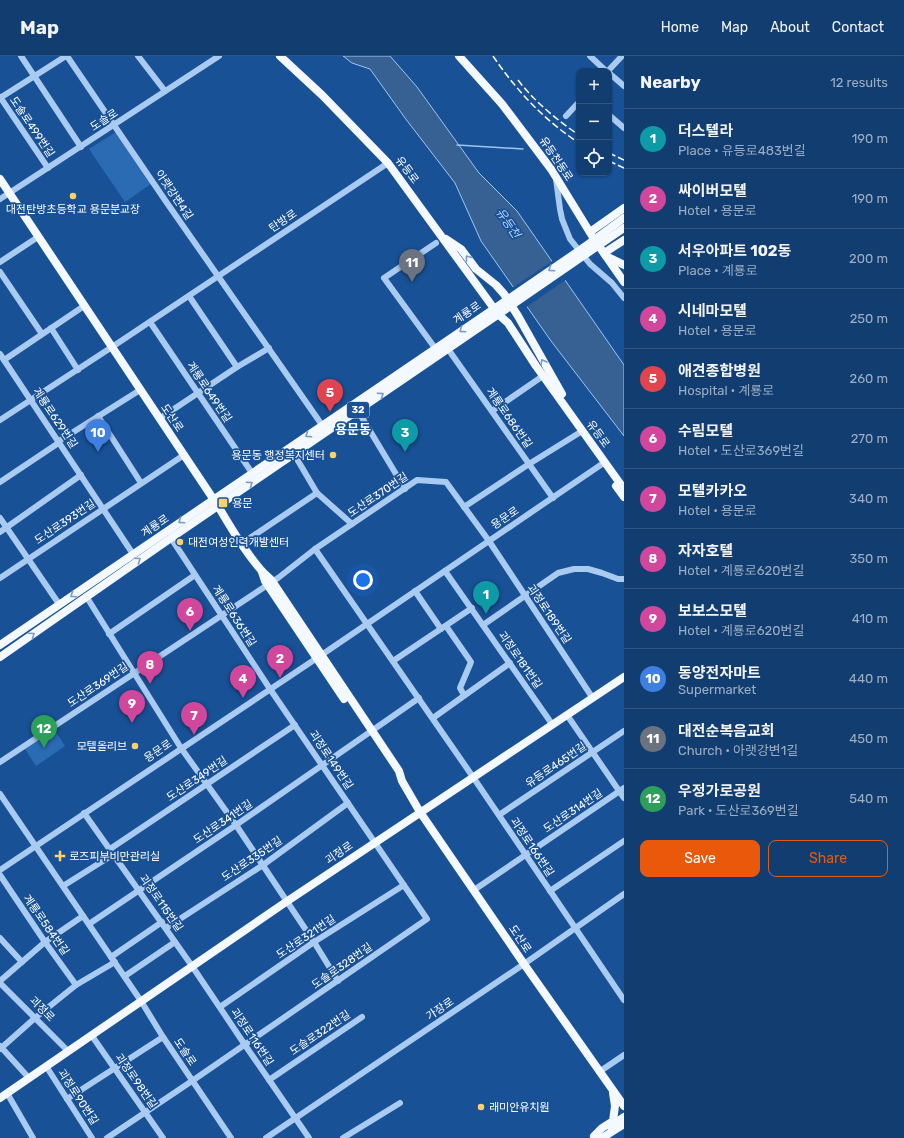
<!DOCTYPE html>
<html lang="en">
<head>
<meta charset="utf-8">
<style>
	body { margin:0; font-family:Rubik,"Noto Sans KR",sans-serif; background:#1b4475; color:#f1f3f6 }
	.controls { position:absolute; right:12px; top:12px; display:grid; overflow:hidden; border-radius:8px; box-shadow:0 1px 3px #0004 }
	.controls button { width:36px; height:36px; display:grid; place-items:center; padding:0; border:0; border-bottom:1px solid #315683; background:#123d70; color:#f1f3f6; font:20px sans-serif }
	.you { position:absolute; left:363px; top:524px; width:14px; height:14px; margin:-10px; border:3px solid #fff; border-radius:50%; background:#1a73e8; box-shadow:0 0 0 6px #1a73e833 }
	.badge { display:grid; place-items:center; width:26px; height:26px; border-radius:50%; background:#ea580c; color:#fff; font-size:13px; font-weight:700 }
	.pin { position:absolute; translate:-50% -33px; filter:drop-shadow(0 1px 2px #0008) }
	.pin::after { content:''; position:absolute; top:21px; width:14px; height:12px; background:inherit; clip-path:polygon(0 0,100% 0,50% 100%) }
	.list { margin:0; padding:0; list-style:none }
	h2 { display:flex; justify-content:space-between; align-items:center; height:52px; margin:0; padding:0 16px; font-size:17px }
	h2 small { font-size:13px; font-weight:400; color:#9caec3 }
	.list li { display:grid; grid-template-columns:26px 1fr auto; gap:12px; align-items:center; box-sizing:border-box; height:60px; padding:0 16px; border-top:1px solid #315683 }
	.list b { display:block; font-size:15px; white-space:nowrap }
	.list p { margin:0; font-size:13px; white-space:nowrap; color:#9caec3 }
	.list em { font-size:13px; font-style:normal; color:#9caec3 }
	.actions { display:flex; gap:8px; padding:12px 16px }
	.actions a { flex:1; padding:9px 0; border:1px solid #ea580c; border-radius:8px; text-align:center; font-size:14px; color:#ea580c }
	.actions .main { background:#ea580c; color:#fff }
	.icon { flex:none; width:22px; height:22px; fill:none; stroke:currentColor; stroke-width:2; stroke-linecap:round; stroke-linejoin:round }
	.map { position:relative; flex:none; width:624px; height:1082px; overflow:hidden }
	header { display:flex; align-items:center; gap:24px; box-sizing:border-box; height:56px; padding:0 20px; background:#123d70; border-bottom:1px solid #315683 }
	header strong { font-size:19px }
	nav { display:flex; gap:22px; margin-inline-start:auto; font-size:14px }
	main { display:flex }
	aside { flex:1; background:#123d70 }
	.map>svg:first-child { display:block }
</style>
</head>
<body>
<header>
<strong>Map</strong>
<nav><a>Home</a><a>Map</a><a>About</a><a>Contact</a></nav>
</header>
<main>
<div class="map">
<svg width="624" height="1082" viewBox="0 0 624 1082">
	<rect width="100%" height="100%" fill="#185196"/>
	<!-- green -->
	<g fill="#2b6bb4">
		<path d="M116 76 151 128 125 146 89 93Z"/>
		<path d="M54 673 65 690 36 710 25 693 27 688Z"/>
	</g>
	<!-- water -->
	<path fill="#376193" stroke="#9cc6f3" d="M343 0H390L417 31 479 117 517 155 624 309V380L551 285 481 185 455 127 405 62 370 13 352 7Z"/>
	<!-- pier -->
	<path fill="#185196" d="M554 204 567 223 525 252 512 232Z"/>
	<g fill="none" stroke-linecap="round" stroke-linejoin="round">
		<!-- stream -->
		<path stroke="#9cc6f3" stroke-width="1.5" d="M457 89 523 93"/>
		<!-- minor -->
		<g stroke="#aacbf1" stroke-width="6">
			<path d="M21 0 81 91"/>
			<path d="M67 0 167 147 322 369"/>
			<path d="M138 0 165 35"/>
			<path d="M590 0 606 15"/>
			<path d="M608 15 622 0"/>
			<path d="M609 17 624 30"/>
			<path d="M0 41 48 112"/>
			<path d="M0 42 66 0"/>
			<path d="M609 59 624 72"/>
			<path d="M566 60 579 46"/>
			<path d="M556 123 560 153 562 163 570 183 590 208 612 227 624 242"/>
			<path d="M0 143 219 0"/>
			<path d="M0 206 38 181"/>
			<path d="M0 216 42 278"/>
			<path d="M189 240 237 311"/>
			<path d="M150 266 252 417"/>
			<path d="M51 272 78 314"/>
			<path d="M435 292 384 222 436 187"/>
			<path d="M448 293 553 442"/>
			<path d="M0 298 133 498"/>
			<path d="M4 304 84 250"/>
			<path d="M358 355 405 433"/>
			<path d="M492 355 540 322"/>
			<path d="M98 360 141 427"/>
			<path d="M159 363 237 311 269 292"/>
			<path d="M0 364 112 291 388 107"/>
			<path d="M294 398 317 437 352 468"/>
			<path d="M0 426 57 388 59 385 140 334"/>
			<path d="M464 451 529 408 579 377"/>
			<path d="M0 462 59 548"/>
			<path d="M0 476 81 419"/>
			<path d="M241 488 317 437"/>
			<path d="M315 493 473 721 624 944"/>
			<path d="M445 515 552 668"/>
			<path d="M0 522 184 399"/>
			<path d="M415 535 441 573"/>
			<path d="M86 540 181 692 236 769 314 886 338 925"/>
			<path d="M483 569 558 517 574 513H588L602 517 618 523H624"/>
			<path d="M446 570 471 606 460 632 464 639"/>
			<path d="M109 578 195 519"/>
			<path d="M393 605 472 552"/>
			<path d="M567 659 624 742"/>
			<path d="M433 662 510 607"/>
			<path d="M0 706 278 522 315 493 417 424 446 426 489 485 592 641"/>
			<path d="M0 738 141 945 163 981 231 1082"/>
			<path d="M84 757 192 910 245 989 309 1082"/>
			<path d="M499 759 624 675"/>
			<path d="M110 793 295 669"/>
			<path d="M0 814 317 602 605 406"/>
			<path d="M0 819 45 886 76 929"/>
			<path d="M63 830 114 798"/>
			<path d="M474 834 624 732"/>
			<path d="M550 835 624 785"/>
			<path d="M89 868 236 769 419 642"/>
			<path d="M166 872 263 809 348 747"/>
			<path d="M0 882 22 906"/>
			<path d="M111 901 162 866"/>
			<path d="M125 920 175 886"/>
			<path d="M0 925 45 886 83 860"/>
			<path d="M0 927 68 995"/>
			<path d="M220 951 314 886 404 829"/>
			<path d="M92 980 163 1082"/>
			<path d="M0 990 29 1022"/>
			<path d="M0 993 35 962 76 929 115 906"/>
			<path d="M46 1010 92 1082"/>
			<path d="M599 1016 624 999"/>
			<path d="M269 1024 362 961"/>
			<path d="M7 1037 33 1082"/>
			<path d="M67 1043 163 981"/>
			<path d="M107 1082 192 1025 427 863 270 633 171 482"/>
			<path d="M266 1082 524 908 624 838"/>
			<path d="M343 1082 400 1047"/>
		</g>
		<!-- major -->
		<g stroke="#f4f8ff" stroke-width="8">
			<path d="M280 0 322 39 388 107 498 258 508 267 536 310 624 433"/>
			<path d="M459 0 502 48 551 113 594 183 624 226"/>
			<path d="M0 123 218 450C231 472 244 494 261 514 264 518 269 521 272 525L399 715 402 725 420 756 524 908 624 1050"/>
			<path d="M590 176 624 152"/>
			<path d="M446 183 461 193 476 213 496 229 504 238 518 260 562 338"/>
			<path d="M583 192 624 162"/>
			<path d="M604 197 624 184"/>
			<path d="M586 198 624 172"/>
			<path d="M606 200 624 209"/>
			<path d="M616 430 624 441"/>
			<path d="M262 516 265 525 344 643"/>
			<path d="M0 589 504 246"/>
			<path d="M0 601 171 482 509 251"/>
			<path d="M0 1042 286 846 624 621"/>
			<path d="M610 1070 624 1061"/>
			<path d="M594 1080 602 1072 613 1065 615 1050 613 1037"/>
			<path d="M602 1082 624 1068"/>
		</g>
		<!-- rail -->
		<g stroke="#fff" stroke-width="1.5" stroke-dasharray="7 3" stroke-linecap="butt">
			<path d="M493 0C516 34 544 64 579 87"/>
			<path d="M518 24C533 44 558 65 579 79"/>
			<path d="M609 97 624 104"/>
			<path d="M609 105 624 112"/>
		</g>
		<!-- major-bridge -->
		<g stroke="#f4f8ff" stroke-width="8">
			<path d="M504 246 583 192"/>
			<path d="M509 251 586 198"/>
		</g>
	</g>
	<!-- one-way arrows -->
	<defs><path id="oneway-chevron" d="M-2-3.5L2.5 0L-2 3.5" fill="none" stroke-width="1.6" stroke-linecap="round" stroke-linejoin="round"/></defs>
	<g stroke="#7b9cc5">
		<use href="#oneway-chevron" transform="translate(468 202) rotate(-127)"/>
		<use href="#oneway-chevron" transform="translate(551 213) rotate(146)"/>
		<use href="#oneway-chevron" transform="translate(462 274) rotate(146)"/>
		<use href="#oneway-chevron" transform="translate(543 306) rotate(-120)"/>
		<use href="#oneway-chevron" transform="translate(381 339) rotate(-34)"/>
		<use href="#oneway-chevron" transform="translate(308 379) rotate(146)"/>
		<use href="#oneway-chevron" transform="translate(250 428) rotate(-34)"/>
		<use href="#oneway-chevron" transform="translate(181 465) rotate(146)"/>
		<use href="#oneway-chevron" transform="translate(138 504) rotate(-35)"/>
		<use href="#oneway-chevron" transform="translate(73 539) rotate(146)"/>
		<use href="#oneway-chevron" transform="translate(32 579) rotate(-35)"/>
	</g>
	<!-- markers -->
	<g fill="#ffd16a" stroke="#185196" stroke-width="1.5">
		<circle cx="73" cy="140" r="4"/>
		<circle cx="333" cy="399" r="4"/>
		<rect x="218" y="442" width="10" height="10" rx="2"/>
		<circle cx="180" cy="486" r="4"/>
		<circle cx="135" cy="690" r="4"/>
		<path d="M58 794h4v4h4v4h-4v4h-4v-4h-4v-4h4z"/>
		<circle cx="481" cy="1051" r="4"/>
	</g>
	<g text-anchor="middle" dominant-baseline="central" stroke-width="3.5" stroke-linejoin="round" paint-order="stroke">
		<!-- shield labels -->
		<rect fill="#185196" stroke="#bacbe0" stroke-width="1" x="347" y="346" width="22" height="16" rx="3"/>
		<g font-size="10" font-weight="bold" fill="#fff">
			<text x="358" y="354">32</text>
		</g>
		<!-- street labels -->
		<g font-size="11" fill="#fff" stroke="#185196">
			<text transform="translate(104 64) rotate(-33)">도솔로</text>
			<text transform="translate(32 71) rotate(56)">도솔로499번길</text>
			<text transform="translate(556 103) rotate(56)">유등천동로</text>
			<text transform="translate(407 114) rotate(53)">유등로</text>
			<text transform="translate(174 139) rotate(56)">아랫강변4길</text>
			<text transform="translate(283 165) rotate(-34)">탄방로</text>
			<text transform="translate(467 257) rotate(-34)">계룡로</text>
			<text transform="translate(209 336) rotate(56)">계룡로649번길</text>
			<text transform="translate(55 362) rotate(56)">계룡로629번길</text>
			<text transform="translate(172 362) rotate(56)">도산로</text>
			<text transform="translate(509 362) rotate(55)">계룡로686번길</text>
			<text transform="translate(598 378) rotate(54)">유등로</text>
			<text transform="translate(378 439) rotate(-34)">도산로370번길</text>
			<text transform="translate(505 462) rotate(-34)">용문로</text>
			<text transform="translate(65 466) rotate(-34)">도산로393번길</text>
			<text transform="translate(155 470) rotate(-34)">계룡로</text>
			<text transform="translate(549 558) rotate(56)">괴정로189번길</text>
			<text transform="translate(234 560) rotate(57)">계룡로636번길</text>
			<text transform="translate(520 604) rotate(55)">괴정로181번길</text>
			<text transform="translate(98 629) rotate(-34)">도산로369번길</text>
			<text transform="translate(158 695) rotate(-34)">용문로</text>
			<text transform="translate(331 704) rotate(56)">괴정로149번길</text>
			<text transform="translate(556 709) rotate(-34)">유등로465번길</text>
			<text transform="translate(197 723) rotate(-34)">도산로349번길</text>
			<text transform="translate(573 755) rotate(-34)">도산로314번길</text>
			<text transform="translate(223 766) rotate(-34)">도산로341번길</text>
			<text transform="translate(532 791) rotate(56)">괴정로166번길</text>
			<text transform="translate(339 797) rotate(-34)">괴정로</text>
			<text transform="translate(252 803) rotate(-34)">도산로335번길</text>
			<text transform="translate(161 847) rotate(55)">괴정로115번길</text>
			<text transform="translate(46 869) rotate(55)">계룡로584번길</text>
			<text transform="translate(306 881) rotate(-34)">도산로321번길</text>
			<text transform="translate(520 883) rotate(56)">도산로</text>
			<text transform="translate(342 910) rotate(-35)">도솔로328번길</text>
			<text transform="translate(42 953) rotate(45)">괴정로</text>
			<text transform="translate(440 953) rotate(-34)">가장로</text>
			<text transform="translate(320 977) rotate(-34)">도솔로322번길</text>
			<text transform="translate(252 981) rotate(56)">괴정로116번길</text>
			<text transform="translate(185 996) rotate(56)">도솔로</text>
			<text transform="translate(136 1025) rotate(55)">괴정로98번길</text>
			<text transform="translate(78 1041) rotate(57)">괴정로90번길</text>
		</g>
		<!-- poi labels -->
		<g font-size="11" fill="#fff" stroke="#185196" text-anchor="start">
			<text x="73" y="153" text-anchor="middle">대전탄방초등학교 용문분교장</text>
			<text x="325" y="399" text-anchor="end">용문동 행정복지센터</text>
			<text x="232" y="447">용문</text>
			<text x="188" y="486">대전여성인력개발센터</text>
			<text x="127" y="690" text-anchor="end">모텔올리브</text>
			<text x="69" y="800">로즈피부비만관리실</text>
			<text x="489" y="1051">래미안유치원</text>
		</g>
		<!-- water labels -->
		<g font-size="12" font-style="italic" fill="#b6d5f7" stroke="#185196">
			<text transform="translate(508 167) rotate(56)">유등천</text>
		</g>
		<!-- quarter labels -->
		<g font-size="13" font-weight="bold" fill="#fff" stroke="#185196">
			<text x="353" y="373">용문동</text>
		</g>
	</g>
</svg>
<div class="controls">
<button>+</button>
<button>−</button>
<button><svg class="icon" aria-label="locate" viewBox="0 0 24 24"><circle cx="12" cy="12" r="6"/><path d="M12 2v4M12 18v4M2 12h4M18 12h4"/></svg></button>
</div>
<div class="you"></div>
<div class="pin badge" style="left:486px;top:558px;background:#0f9aa8">1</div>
<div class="pin badge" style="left:280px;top:622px;background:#d1479c">2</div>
<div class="pin badge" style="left:405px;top:396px;background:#0f9aa8">3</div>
<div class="pin badge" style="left:243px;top:642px;background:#d1479c">4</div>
<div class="pin badge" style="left:330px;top:356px;background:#e0444e">5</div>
<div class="pin badge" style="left:190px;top:575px;background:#d1479c">6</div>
<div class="pin badge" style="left:194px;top:679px;background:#d1479c">7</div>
<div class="pin badge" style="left:150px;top:628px;background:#d1479c">8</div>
<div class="pin badge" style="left:132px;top:667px;background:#d1479c">9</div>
<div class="pin badge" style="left:98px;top:396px;background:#3f7fe0">10</div>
<div class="pin badge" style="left:412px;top:226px;background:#6b7280">11</div>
<div class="pin badge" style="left:44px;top:692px;background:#2e9e5b">12</div>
</div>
<aside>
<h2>Nearby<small>12 results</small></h2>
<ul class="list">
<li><span class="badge" style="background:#0f9aa8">1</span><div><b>더스텔라</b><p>Place · 유등로483번길</p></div><em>190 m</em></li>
<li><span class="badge" style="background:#d1479c">2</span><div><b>싸이버모텔</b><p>Hotel · 용문로</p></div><em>190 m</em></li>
<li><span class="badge" style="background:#0f9aa8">3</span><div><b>서우아파트 102동</b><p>Place · 계룡로</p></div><em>200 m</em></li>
<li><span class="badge" style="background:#d1479c">4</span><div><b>시네마모텔</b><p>Hotel · 용문로</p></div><em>250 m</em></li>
<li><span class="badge" style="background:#e0444e">5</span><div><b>애견종합병원</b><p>Hospital · 계룡로</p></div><em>260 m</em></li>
<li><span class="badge" style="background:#d1479c">6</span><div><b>수림모텔</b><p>Hotel · 도산로369번길</p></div><em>270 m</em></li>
<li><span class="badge" style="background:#d1479c">7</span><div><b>모텔카카오</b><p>Hotel · 용문로</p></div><em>340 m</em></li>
<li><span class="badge" style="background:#d1479c">8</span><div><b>자자호텔</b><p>Hotel · 계룡로620번길</p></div><em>350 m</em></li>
<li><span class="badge" style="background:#d1479c">9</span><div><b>보보스모텔</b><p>Hotel · 계룡로620번길</p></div><em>410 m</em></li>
<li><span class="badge" style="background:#3f7fe0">10</span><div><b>동양전자마트</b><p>Supermarket</p></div><em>440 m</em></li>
<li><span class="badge" style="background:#6b7280">11</span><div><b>대전순복음교회</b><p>Church · 아랫강변1길</p></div><em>450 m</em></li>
<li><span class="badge" style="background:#2e9e5b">12</span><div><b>우정가로공원</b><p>Park · 도산로369번길</p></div><em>540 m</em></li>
</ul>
<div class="actions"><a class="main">Save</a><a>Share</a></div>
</aside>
</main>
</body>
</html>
